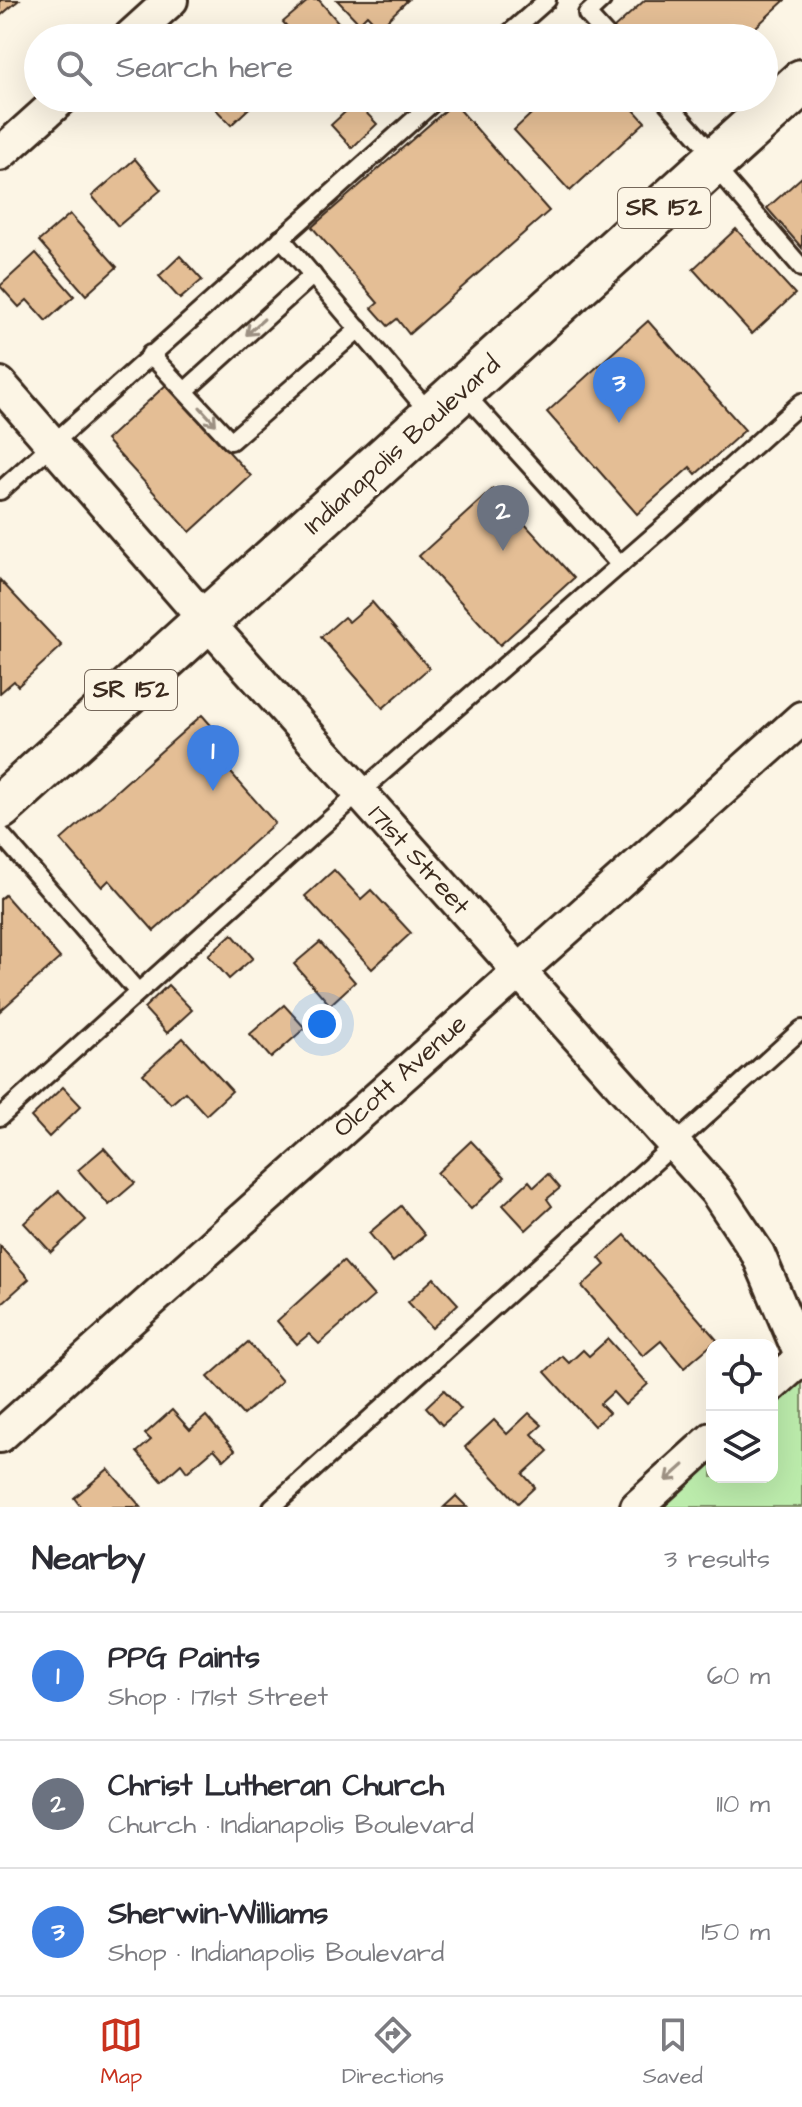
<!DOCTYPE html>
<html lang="en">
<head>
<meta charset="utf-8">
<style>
	body { margin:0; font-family:"Architects Daughter",sans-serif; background:#f2f2f3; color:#2b2b33 }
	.controls { position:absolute; right:24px; bottom:24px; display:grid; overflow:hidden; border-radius:16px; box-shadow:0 8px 32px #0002 }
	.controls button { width:72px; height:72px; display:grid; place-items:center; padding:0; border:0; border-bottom:2px solid #e1e1e2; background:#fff; color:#2b2b33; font:40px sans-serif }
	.you { position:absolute; left:322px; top:1024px; width:28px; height:28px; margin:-20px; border:6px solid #fff; border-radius:50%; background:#1a73e8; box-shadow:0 0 0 12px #1a73e833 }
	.badge { display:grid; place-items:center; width:52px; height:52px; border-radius:50%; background:#c8321e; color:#fff; font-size:26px; font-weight:700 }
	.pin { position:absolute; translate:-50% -66px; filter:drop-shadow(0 2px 4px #0008) }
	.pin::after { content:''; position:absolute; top:42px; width:28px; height:24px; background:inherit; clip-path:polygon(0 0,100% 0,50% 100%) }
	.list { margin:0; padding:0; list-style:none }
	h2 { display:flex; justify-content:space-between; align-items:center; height:104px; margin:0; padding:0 32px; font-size:34px }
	h2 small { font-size:26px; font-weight:400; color:#7c7c81 }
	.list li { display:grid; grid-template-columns:52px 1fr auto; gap:24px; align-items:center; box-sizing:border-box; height:128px; padding:0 32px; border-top:2px solid #e1e1e2 }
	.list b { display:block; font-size:30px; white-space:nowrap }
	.list p { margin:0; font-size:26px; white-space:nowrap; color:#7c7c81 }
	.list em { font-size:26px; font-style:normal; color:#7c7c81 }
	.icon { flex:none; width:44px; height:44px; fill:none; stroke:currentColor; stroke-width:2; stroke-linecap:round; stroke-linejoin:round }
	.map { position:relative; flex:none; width:802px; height:1507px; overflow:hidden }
	.search { position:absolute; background:#fff; box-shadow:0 8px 32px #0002; left:24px; right:24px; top:24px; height:88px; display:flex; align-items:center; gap:20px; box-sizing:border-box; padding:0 28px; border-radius:44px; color:#7c7c81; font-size:30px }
	.sheet { height:488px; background:#fff }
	nav { display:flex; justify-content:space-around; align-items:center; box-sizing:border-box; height:112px; border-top:2px solid #e1e1e2; background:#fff; font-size:22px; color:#7c7c81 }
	nav a { display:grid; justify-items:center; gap:4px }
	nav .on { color:#c8321e }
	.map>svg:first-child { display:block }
</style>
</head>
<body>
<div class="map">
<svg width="802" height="1507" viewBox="0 0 802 1507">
	<rect width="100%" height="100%" fill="#fcf5e5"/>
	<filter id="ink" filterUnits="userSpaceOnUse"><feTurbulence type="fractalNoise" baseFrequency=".0125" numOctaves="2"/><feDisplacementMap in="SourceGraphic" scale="16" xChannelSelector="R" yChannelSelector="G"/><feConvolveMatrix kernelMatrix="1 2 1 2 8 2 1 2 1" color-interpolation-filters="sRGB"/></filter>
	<g filter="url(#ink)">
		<!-- green -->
		<path fill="#bcecac" stroke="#7c8b65" stroke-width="2" d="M802 1378V1507H659L712 1459V1477H772V1405Z"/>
		<!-- building -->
		<g fill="#e4be95" stroke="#3b2a1e" stroke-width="2">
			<path d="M0 0H19L0 16Z"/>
			<path d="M309 0H319L352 38H281L290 30 283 22Z"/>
			<path d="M337 0H408L379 28 367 15 359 23Z"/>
			<path d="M645 0H785L744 38H621L613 29Z"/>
			<path d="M435 26 446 38H422Z"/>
			<path d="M205 98H260L231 125Z"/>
			<path d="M548 98H623L645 122 570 191 514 130Z"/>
			<path d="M356 102 377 124 352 148 331 125Z"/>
			<path d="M454 103 549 211 409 334 397 319 388 326 372 308 378 303 312 227Z"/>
			<path d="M135 159 161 190 118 226 92 196Z"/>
			<path d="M802 177V248L767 208Z"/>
			<path d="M70 214 117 267 86 295 39 241Z"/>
			<path d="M736 229 795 294 752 334 693 269Z"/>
			<path d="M36 253 74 296 46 321 27 300 19 307 0 286Z"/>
			<path d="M180 256 202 280 180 299 159 276Z"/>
			<path d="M648 321 745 430 696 474 690 467 637 514 547 412Z"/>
			<path d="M167 384 251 476 190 532 106 440Z"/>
			<path d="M493 489 574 578 500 645 419 556Z"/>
			<path d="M0 580 62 646 18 686 14 681 0 693Z"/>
			<path d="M372 602 429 668 383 708 321 637 344 617 349 622Z"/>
			<path d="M202 715 230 747 218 758 275 823 154 931 109 880 102 887 61 840Z"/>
			<path d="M334 870 361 899 371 890 411 933 372 969 305 896Z"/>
			<path d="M5 895 60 958 0 1011V899Z"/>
			<path d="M232 934 253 958 229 979 208 955Z"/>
			<path d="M320 942 355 982 330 1005 294 964Z"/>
			<path d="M168 985 192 1010 167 1033 144 1008Z"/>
			<path d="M284 1005 305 1028 271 1058 250 1034Z"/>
			<path d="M183 1038 232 1091 206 1115 185 1092 171 1104 143 1074Z"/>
			<path d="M63 1087 81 1106 49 1137 31 1117Z"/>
			<path d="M471 1141 505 1177 471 1209 437 1173Z"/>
			<path d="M104 1148 135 1183 109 1205 78 1170Z"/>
			<path d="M548 1174 560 1188 547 1199 552 1206 526 1230 503 1205 529 1181 534 1187Z"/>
			<path d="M59 1191 86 1220 51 1252 24 1223Z"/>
			<path d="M401 1206 425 1235 393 1262 369 1233Z"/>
			<path d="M625 1235 717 1340 684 1368 661 1341 643 1356 582 1286 605 1265 599 1258Z"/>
			<path d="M0 1246 29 1279 0 1305Z"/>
			<path d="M343 1261 374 1296 319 1344 309 1334 297 1344 277 1321Z"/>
			<path d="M434 1278 458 1304 432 1328 408 1302Z"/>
			<path d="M608 1339 648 1384 625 1405 613 1392 600 1404 609 1413 594 1426 545 1372 562 1356 569 1363 583 1350 589 1356Z"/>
			<path d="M248 1342 282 1381 243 1415 208 1377Z"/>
			<path d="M444 1390 461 1409 442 1425 426 1407Z"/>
			<path d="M172 1410 190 1430 206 1416 235 1450 224 1460 214 1449 187 1472 181 1464 162 1481 137 1452 151 1440 145 1434Z"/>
			<path d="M529 1413 542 1425 532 1434 548 1451 523 1474 535 1487 518 1503 465 1447 494 1420 507 1434Z"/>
			<path d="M108 1469 141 1507H81L74 1498Z"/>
			<path d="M456 1496 467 1507H444Z"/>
		</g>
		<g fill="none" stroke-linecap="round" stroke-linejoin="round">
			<!-- lane casing -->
			<g stroke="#3b2a1e" stroke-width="22">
				<g id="lane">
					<path d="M602 0 587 14 609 38"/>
					<path d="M504 38 547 0"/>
					<path d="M663 98 715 156"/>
					<path d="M713 165 802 268"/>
					<path d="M281 238 432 416"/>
					<path d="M150 354 231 441 359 329"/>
					<path d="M185 391 313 275"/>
					<path d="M463 392 620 565"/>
					<path d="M0 491 438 98"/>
					<path d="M0 833 138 992"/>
					<path d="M0 1117 359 793 685 508 802 402"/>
					<path d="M272 1507 802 1029"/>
				</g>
			</g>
			<!-- street casing -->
			<g stroke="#3b2a1e" stroke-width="38">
				<g id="street">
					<path d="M129 38 171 0"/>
					<path d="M0 154 62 98"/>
					<path d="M0 384 207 622 716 1191 758 1254 802 1358"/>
					<path d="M772 1385 802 1358"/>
					<path d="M0 1436 802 718"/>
					<path d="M637 1507 712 1439"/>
				</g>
			</g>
			<!-- primary casing -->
			<g stroke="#3b2a1e" stroke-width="50">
				<path id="primary" d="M0 807 802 82"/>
			</g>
			<!-- lane -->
			<use href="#lane" stroke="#fcf5e5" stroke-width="16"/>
			<!-- street -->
			<use href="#street" stroke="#fcf5e5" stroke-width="32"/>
			<!-- primary -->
			<use href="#primary" stroke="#fcf5e5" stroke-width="44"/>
		</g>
		<!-- one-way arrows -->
		<defs><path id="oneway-shaft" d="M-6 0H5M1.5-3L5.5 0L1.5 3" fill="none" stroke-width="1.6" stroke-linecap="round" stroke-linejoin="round" transform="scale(2)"/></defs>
		<g stroke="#9c9082">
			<use href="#oneway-shaft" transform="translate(255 327) rotate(138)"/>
			<use href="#oneway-shaft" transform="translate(208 416) rotate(48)"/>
			<use href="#oneway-shaft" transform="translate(675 1473) rotate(138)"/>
		</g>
	</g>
	<g text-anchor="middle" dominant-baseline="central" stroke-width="6" stroke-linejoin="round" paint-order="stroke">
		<!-- shield labels -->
		<g fill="#fcf5e5" stroke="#75675a" stroke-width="2">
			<rect x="618" y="188" width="92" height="40" rx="6"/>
			<rect x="85" y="670" width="92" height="40" rx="6"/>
		</g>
		<g font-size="24" font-weight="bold" fill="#3b2a1e">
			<text x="664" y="208">SR 152</text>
			<text x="131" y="690">SR 152</text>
		</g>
		<!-- street labels -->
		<g font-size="26" fill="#3b2a1e" stroke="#fcf5e5">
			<text transform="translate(402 445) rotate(-42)">Indianapolis Boulevard</text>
			<text transform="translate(419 860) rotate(48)">171st Street</text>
			<text transform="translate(400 1076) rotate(-42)">Olcott Avenue</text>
		</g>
	</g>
</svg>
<div class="controls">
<button><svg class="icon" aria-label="locate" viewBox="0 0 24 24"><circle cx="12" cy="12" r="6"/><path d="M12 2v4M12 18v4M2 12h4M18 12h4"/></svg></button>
<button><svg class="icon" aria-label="layers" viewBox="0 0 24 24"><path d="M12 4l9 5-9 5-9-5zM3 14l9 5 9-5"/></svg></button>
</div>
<div class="you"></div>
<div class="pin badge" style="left:213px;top:791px;background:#3f7fe0">1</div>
<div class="pin badge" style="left:503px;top:551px;background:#6b7280">2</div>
<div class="pin badge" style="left:619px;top:423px;background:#3f7fe0">3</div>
<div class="search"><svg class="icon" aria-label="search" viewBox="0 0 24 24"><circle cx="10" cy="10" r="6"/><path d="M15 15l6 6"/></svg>Search here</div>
</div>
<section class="sheet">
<h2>Nearby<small>3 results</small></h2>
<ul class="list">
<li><span class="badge" style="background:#3f7fe0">1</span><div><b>PPG Paints</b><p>Shop · 171st Street</p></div><em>60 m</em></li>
<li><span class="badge" style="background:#6b7280">2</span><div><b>Christ Lutheran Church</b><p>Church · Indianapolis Boulevard</p></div><em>110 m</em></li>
<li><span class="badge" style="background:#3f7fe0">3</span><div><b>Sherwin-Williams</b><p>Shop · Indianapolis Boulevard</p></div><em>150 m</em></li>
</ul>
</section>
<nav>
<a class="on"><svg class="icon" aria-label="map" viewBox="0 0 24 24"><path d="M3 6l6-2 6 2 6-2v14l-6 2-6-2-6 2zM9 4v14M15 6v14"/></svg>Map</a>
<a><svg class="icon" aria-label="directions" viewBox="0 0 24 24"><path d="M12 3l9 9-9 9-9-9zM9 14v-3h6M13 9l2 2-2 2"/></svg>Directions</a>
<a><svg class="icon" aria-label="saved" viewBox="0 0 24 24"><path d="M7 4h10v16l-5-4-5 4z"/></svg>Saved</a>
</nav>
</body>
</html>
